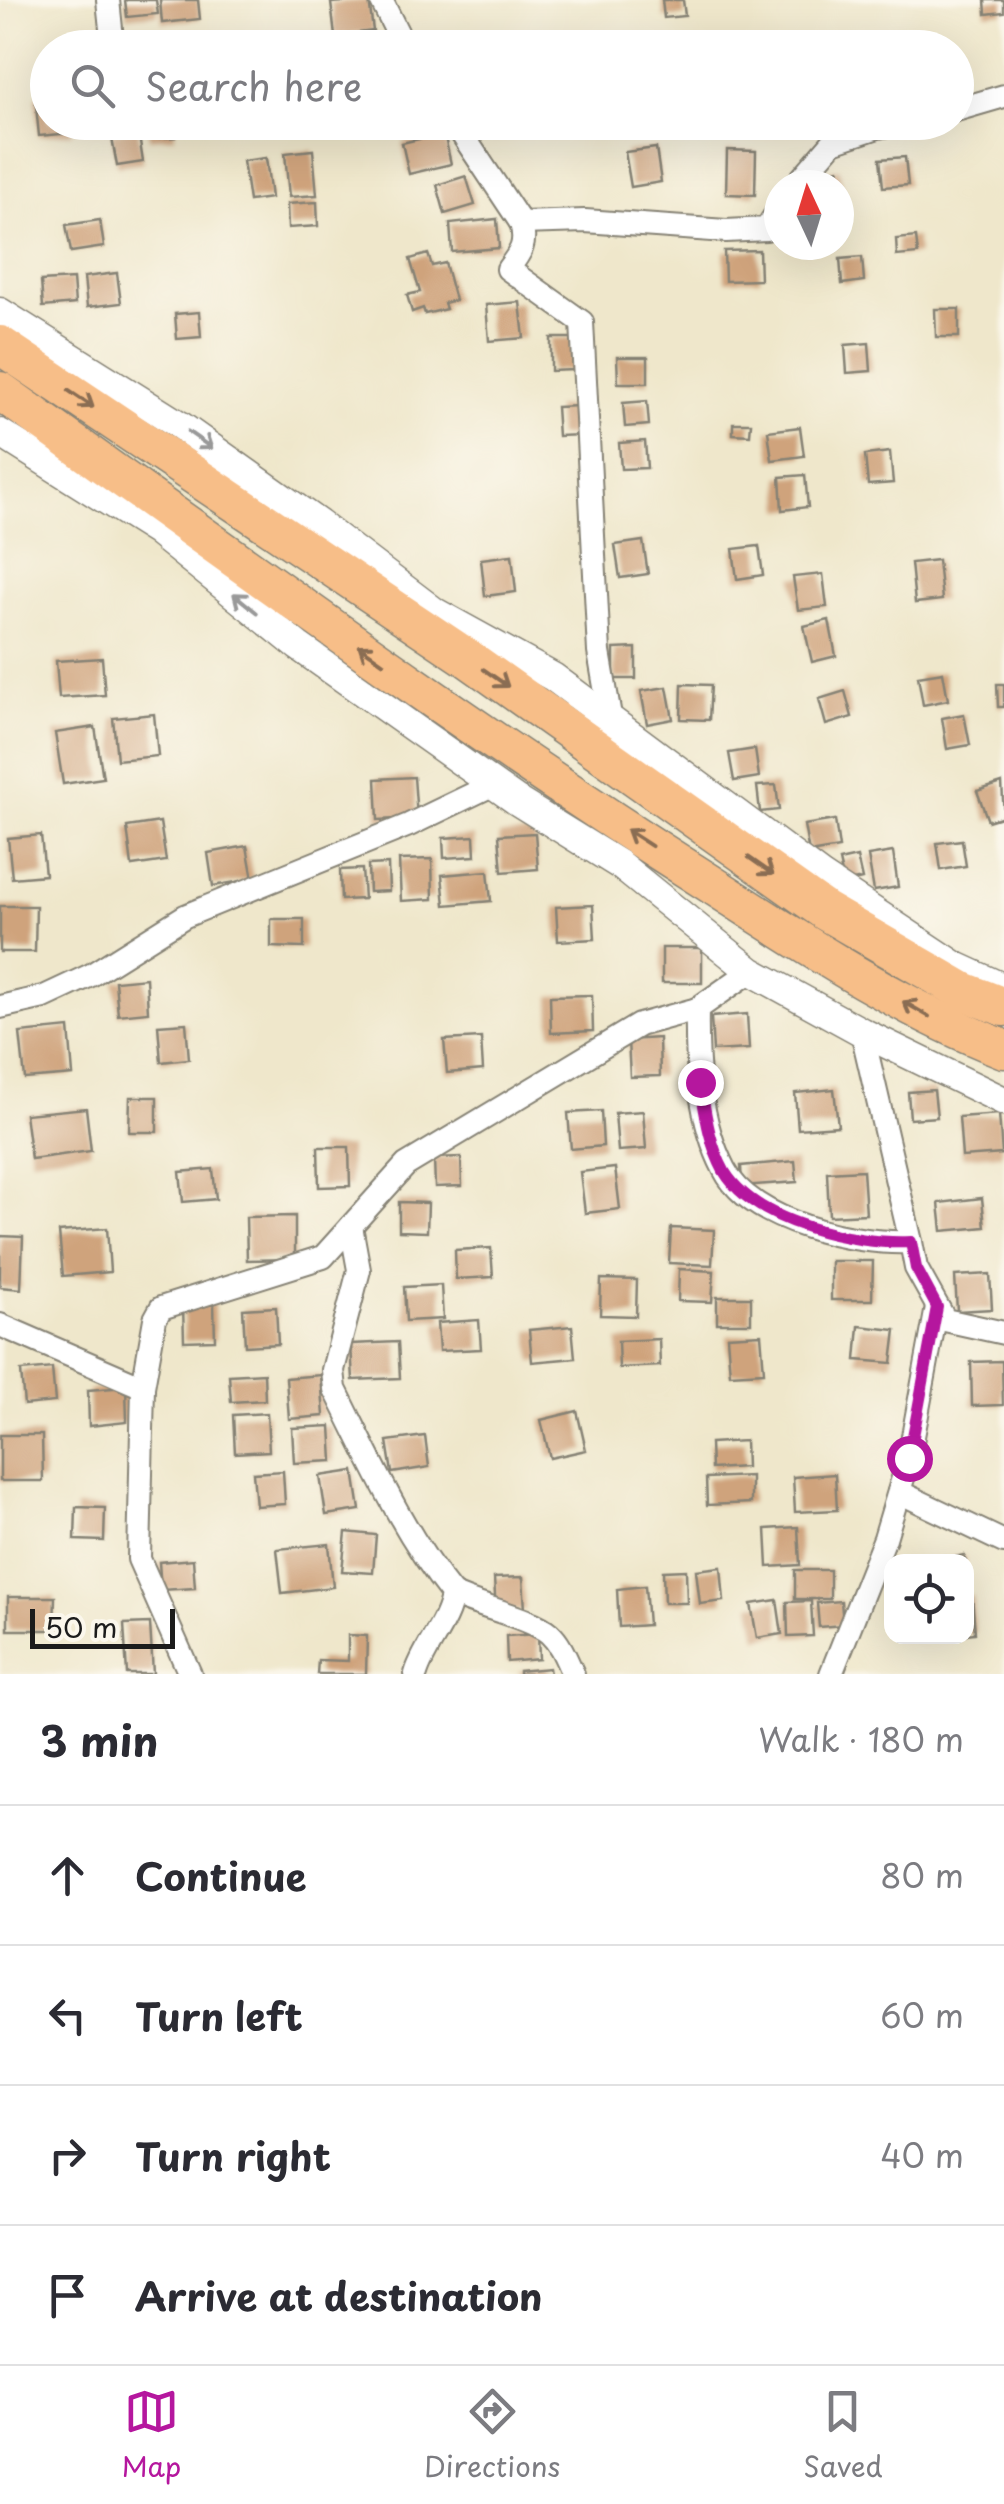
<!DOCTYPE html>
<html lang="en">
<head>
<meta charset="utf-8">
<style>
	body { margin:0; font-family:"Playpen Sans",sans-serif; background:#f2f2f3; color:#2b2b33 }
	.controls { position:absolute; right:30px; bottom:30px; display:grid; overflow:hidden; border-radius:20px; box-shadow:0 10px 40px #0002 }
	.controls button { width:90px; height:90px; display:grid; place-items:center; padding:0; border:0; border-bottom:2px solid #e1e1e2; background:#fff; color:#2b2b33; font:50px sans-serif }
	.compass { position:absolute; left:764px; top:170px; width:90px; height:90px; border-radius:50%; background:#fff; box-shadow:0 10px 40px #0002; rotate:356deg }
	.scale { position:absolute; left:30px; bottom:25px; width:145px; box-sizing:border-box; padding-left:10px; border:5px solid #1c1c1c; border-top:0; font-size:28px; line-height:35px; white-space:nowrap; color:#1c1c1c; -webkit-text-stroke:8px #fbf7ec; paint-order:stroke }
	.stop { position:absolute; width:30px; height:30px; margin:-22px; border:8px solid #b5179e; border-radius:50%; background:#fff }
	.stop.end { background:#b5179e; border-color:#fff; box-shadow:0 2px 10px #0008 }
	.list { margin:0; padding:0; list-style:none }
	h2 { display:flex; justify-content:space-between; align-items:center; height:130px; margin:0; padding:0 40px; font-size:42px }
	h2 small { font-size:32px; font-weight:400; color:#7c7c81 }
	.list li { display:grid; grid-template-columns:65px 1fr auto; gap:30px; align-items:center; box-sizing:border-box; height:140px; padding:0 40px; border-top:2px solid #e1e1e2 }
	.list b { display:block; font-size:38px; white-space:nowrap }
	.list em { font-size:32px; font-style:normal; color:#7c7c81 }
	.icon { flex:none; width:55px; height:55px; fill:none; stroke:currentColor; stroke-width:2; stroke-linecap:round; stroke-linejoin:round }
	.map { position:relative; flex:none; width:1004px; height:1674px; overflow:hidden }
	.search { position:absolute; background:#fff; box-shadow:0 10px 40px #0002; left:30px; right:30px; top:30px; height:110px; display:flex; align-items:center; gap:25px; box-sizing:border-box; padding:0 35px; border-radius:55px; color:#7c7c81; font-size:38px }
	.sheet { height:690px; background:#fff }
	nav { display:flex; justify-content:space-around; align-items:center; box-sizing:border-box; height:140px; border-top:2px solid #e1e1e2; background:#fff; font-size:28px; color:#7c7c81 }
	nav a { display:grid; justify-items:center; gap:5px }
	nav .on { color:#b5179e }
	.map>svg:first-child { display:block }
</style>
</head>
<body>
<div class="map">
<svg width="1004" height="1674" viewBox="0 0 1004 1674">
	<rect width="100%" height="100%" fill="#fbf7ec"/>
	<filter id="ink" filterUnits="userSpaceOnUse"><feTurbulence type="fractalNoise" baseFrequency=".01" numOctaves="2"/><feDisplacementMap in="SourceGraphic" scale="20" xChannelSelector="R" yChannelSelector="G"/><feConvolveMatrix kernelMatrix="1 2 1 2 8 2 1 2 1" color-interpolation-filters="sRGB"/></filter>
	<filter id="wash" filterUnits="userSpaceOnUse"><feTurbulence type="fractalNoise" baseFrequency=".0048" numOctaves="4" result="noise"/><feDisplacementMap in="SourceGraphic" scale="40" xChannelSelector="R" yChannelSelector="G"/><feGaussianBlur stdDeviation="2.25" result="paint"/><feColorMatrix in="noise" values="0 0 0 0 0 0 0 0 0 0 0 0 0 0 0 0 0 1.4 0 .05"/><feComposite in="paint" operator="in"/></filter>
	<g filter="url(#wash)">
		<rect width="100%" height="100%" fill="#efe7cb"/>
		<g id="blocks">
			<!-- building -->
			<g fill="#cfa37c">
				<path d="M125 0H156L158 14 127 17Z"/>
				<path d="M160 0H198L200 19 162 23Z"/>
				<path d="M369 0 373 31 335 36 331 3Z"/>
				<path d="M662 0H683L685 16 664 18Z"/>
				<path d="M985 0H1004V12L986 14Z"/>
				<path d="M160 36V48H140L139 38Z"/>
				<path d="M48 95V122H71L72 133 39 136 35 96Z"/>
				<path d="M148 122H174L175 137 149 139Z"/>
				<path d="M138 129 143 162 117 166 111 133Z"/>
				<path d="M444 133 451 164 409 174 402 143Z"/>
				<path d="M656 148 661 182 631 187 625 152Z"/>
				<path d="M313 150 317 195 289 197 285 153Z"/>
				<path d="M727 150 756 151 755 195 726 194Z"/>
				<path d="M905 157 908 185 883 187 880 159Z"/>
				<path d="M266 158 271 198 249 201 243 161Z"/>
				<path d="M839 169 845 196 839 198V185H814L811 175Z"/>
				<path d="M466 176 475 205 445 214 437 185Z"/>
				<path d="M317 202 318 226 288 228 287 204Z"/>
				<path d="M497 219 499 248 452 252 450 224Z"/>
				<path d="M100 220 104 247 71 252 66 225Z"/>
				<path d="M916 237 918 254 897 256 896 239Z"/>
				<path d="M759 250 760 280 725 281 724 251Z"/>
				<path d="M428 254 432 266 445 263 455 300 444 303 446 309 425 314 423 308 412 312 407 295 420 292 410 259Z"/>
				<path d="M862 257 864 281 842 284 840 259Z"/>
				<path d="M117 273 121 303 87 307 84 277Z"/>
				<path d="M73 279 75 304 43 307 41 281Z"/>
				<path d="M520 302 524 338 489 341 486 305Z"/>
				<path d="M935 309H959V337H936Z"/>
				<path d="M199 312 201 337 177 339 175 314Z"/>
				<path d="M551 338H573V370L551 371Z"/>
				<path d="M869 343 871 371 847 373 845 345Z"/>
				<path d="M617 357H648V383H618Z"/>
				<path d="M647 401 649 425 625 427 623 403Z"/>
				<path d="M580 406 582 435 558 436 556 407Z"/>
				<path d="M733 423H751L750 435 733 434Z"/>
				<path d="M800 427 804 456 772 460 768 431Z"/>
				<path d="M645 441 647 468 621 469 619 443Z"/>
				<path d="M890 452 893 483 868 485 865 455Z"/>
				<path d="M805 475 808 507 782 510 780 477Z"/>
				<path d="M643 541 648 574 620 578 615 545Z"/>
				<path d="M759 546 763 575 737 579 733 549Z"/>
				<path d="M512 555 516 592 485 596 481 559Z"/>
				<path d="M938 560 942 600 915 603 911 563Z"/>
				<path d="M823 574 827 607 798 610 793 577Z"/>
				<path d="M829 620 836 656 812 662 804 626Z"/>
				<path d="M636 648V679H614V649Z"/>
				<path d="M102 658 105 695 59 698 56 661Z"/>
				<path d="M943 672 948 700 923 705 918 676Z"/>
				<path d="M682 684 711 685 709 720 681 719Z"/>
				<path d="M997 684H1004V707H998Z"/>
				<path d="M667 687 673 719 647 724 641 691Z"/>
				<path d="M845 691 852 717 826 725 819 699Z"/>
				<path d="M154 714 158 756 117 760 113 718Z"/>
				<path d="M964 714 970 745 947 749 942 718Z"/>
				<path d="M95 727 103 778 63 784 55 733Z"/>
				<path d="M755 749 759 777 734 781 729 753Z"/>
				<path d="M414 777 417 818 378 820 376 779Z"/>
				<path d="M1002 783 1004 816 988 821 977 791Z"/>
				<path d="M776 785 779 810 760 812 757 786Z"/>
				<path d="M835 820 839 848 809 853 804 825Z"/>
				<path d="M160 822 166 861 132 866 127 827Z"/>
				<path d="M535 833 538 869 502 872 499 835Z"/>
				<path d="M41 835 45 875 12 878 8 838Z"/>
				<path d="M474 836 475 856 444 858 443 838Z"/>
				<path d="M962 840 966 866 941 870 937 843Z"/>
				<path d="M247 846 253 879 213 886 208 853Z"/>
				<path d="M893 852 898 887 874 891 868 856Z"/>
				<path d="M857 857 862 879 844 883 839 861Z"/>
				<path d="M432 859 433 899 401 901 399 860Z"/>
				<path d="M388 864 389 891 369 892 368 865Z"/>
				<path d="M362 869 364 899 341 900 340 870Z"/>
				<path d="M488 871 491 901 445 905 442 875Z"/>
				<path d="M593 905 595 939 558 941 556 907Z"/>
				<path d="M0 906H36L35 952H0Z"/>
				<path d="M271 919H304V948L271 947Z"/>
				<rect x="662" y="948" width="40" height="35"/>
				<path d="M146 978 148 1012 118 1015 115 981Z"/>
				<path d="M592 995 593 1031 551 1033 550 996Z"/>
				<path d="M747 1014 749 1049 713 1051 711 1017Z"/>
				<path d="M186 1023 189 1059 161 1062 158 1025Z"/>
				<path d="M69 1028 73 1075 25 1079 20 1033Z"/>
				<path d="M481 1038 483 1070 447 1073 444 1040Z"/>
				<path d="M659 1038 660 1076 630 1077 628 1040Z"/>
				<path d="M834 1089 838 1126 798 1129 795 1093Z"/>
				<path d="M934 1090 937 1117 910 1119 908 1092Z"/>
				<path d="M130 1097H157V1132H129Z"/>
				<path d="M86 1108 91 1151 31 1159 25 1114Z"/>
				<path d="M601 1111 603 1146 571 1149 568 1113Z"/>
				<path d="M643 1111 646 1149 618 1151 615 1113Z"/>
				<path d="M999 1114 1002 1154 962 1157 959 1117Z"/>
				<path d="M318 1147H349L350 1186 319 1187Z"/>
				<path d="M461 1157 462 1186 435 1187 434 1158Z"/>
				<path d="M795 1161 797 1182 742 1186 741 1166Z"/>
				<path d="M615 1168 620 1209 585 1213 580 1172Z"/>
				<path d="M213 1169 216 1199 183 1202 180 1172Z"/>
				<path d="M863 1170 866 1214 829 1216 827 1172Z"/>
				<path d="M982 1198 985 1227 942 1231 939 1203Z"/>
				<path d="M399 1202 428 1203 427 1232 399 1231Z"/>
				<path d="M295 1216V1259L247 1260 246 1217Z"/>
				<path d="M107 1228 110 1272 63 1276 59 1232Z"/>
				<path d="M671 1228 714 1230 712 1265 669 1263Z"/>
				<path d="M0 1236 23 1237 21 1289 0 1287Z"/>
				<path d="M491 1248 493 1277 456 1279 455 1250Z"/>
				<path d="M831 1261H873L872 1300H831Z"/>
				<path d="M679 1269 714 1271 712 1302 678 1301Z"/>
				<path d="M990 1274 992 1309 957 1311 955 1276Z"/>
				<path d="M601 1279 637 1280 636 1316 600 1315Z"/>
				<path d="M441 1285 443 1319 406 1321 404 1287Z"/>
				<rect x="717" y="1297" width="34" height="26"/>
				<path d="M214 1304 215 1340 184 1341 183 1305Z"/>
				<path d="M276 1307 278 1344 245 1346 243 1309Z"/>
				<path d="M479 1320 481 1349 439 1351 437 1323Z"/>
				<path d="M572 1326 575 1358 532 1362 529 1330Z"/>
				<path d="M859 1326 896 1330 892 1363 856 1360Z"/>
				<path d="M761 1334 764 1372 730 1374 727 1336Z"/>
				<path d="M659 1339 660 1366 619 1368 618 1341Z"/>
				<path d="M398 1342 400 1378 353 1380 351 1344Z"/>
				<path d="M1002 1361 1003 1405 972 1406 971 1362Z"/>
				<path d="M52 1368 55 1402 24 1405 21 1371Z"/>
				<path d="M264 1373 265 1400 231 1402 229 1375Z"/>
				<path d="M321 1375 324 1416 289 1419 286 1378Z"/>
				<path d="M126 1387 127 1422 89 1426 88 1390Z"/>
				<path d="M577 1411 586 1450 550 1458 541 1420Z"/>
				<path d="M267 1413 269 1451 235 1453 233 1415Z"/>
				<path d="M331 1426 333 1461 294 1463 292 1428Z"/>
				<path d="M0 1435H42L43 1481H0Z"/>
				<path d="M425 1436 429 1467 392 1473 387 1441Z"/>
				<path d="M745 1441 746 1467 711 1469 710 1443Z"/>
				<path d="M283 1471 285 1504 256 1506 253 1473Z"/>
				<path d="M354 1471 360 1510 326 1515 320 1476Z"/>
				<path d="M835 1474 837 1510 795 1512 793 1477Z"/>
				<path d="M751 1476V1503L707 1505 706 1478Z"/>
				<path d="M76 1507 105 1508 104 1541 75 1540Z"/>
				<path d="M798 1527 800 1565 768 1567 766 1529Z"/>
				<path d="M346 1532 376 1535 373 1573 342 1571Z"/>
				<path d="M329 1544 333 1587 282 1593 277 1549Z"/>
				<path d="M964 1555 966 1562H941V1560Z"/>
				<path d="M193 1559 195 1588 161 1590 159 1562Z"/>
				<path d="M721 1567 724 1601 700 1604 696 1570Z"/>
				<path d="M686 1570 687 1603H664L663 1571Z"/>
				<rect x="795" y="1570" width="35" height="29"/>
				<path d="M523 1577 525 1610 496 1612 494 1578Z"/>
				<path d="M645 1586 648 1625 619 1627 617 1589Z"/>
				<path d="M966 1596H972L975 1633 966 1634Z"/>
				<path d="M8 1597H55L54 1630H8Z"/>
				<path d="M777 1600 782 1634 757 1638 751 1604Z"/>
				<path d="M811 1601 813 1636 788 1637 787 1602Z"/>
				<path d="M841 1601 843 1625 819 1627 817 1603Z"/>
				<path d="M150 1623 153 1674H127L124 1624Z"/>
				<path d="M538 1634 539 1659 507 1662 506 1636Z"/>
				<path d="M348 1635 367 1636 366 1674H317L318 1660 348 1661Z"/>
				<path d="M549 1668 550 1674H519V1671Z"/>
			</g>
		</g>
	</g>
	<g filter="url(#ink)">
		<use href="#blocks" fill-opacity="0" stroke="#868274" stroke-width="2.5"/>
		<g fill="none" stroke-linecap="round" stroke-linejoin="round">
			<!-- minor casing -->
			<g stroke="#868274" stroke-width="26">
				<g id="minor">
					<path d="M108 0 113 48"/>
					<path d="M381 0 405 48"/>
					<path d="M956 110 1004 96"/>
					<path d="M454 122 521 223 585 221 726 231 766 229 779 209"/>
					<path d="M796 185 833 142 878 127 907 122"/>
					<path d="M521 223C527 244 521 252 508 269L582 322 599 652 611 722"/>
					<path d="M751 971 697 1009C696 1062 699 1121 724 1169 751 1223 856 1245 911 1242L916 1268 945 1320 1004 1333"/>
					<path d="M0 1007 44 997 91 975 185 916 409 825 494 784"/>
					<path d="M862 1032 911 1242"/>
					<path d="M351 1226 359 1270 333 1370 335 1389C370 1459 403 1533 452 1594 449 1622 424 1647 416 1674"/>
					<path d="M0 1325 143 1387"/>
					<path d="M899 1492 1004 1542"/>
					<path d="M452 1594C476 1606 532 1618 549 1633 561 1644 566 1659 573 1674"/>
					<path d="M190 1674 139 1559 143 1387 155 1319 161 1308 323 1257 406 1165 639 1025 697 1009"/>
					<path d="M831 1674 885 1538 909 1458 937 1307"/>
				</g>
			</g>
			<!-- tertiary casing -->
			<g stroke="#868274" stroke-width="31">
				<g id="tertiary">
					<path d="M0 312 178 424 319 524 435 612 553 677 822 877 956 966 1004 988"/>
					<path d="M0 433 157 532 298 646 517 801 620 865 751 971 862 1032 1004 1101"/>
				</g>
			</g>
			<!-- trunk casing -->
			<g stroke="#868274" stroke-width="41">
				<g id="trunk">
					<path d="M0 345 469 659 825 911 963 991 1004 1007"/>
					<path d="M0 391C228 553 454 720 689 870 791 935 892 1005 1004 1049"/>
				</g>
			</g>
			<!-- minor -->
			<use href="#minor" stroke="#fff" stroke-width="22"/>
			<!-- tertiary -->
			<use href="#tertiary" stroke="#fff" stroke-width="28"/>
			<!-- trunk -->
			<use href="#trunk" stroke="#f7be88" stroke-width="38"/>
		</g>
		<!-- one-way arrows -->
		<defs><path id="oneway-shaft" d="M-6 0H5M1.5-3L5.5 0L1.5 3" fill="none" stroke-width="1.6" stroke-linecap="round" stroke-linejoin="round" transform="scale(2.5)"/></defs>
		<g stroke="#8a6d52">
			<use href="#oneway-shaft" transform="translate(81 399) rotate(34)"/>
			<use href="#oneway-shaft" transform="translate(371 654) rotate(-145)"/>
			<use href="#oneway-shaft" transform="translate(496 678) rotate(35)"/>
			<use href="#oneway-shaft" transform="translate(639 838) rotate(-147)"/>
			<use href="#oneway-shaft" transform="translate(761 866) rotate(35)"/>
			<use href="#oneway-shaft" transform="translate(916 1009) rotate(-150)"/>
		</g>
		<g stroke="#999">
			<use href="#oneway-shaft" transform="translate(200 440) rotate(35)"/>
			<use href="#oneway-shaft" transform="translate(245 603) rotate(-141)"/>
		</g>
	</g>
	<g fill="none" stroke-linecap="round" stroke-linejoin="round" filter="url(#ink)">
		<!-- route -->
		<path stroke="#b5179e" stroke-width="12" d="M700 1082C705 1111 709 1144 724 1171 755 1223 855 1245 911 1242L916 1268 937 1307 909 1458"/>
	</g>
</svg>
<div class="controls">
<button><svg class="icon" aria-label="locate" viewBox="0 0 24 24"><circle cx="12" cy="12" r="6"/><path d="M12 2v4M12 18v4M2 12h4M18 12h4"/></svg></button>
</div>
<svg class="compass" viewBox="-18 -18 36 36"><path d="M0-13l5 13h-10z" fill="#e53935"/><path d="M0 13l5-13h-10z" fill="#7c7c81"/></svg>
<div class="scale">50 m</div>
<div class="stop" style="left:909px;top:1458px"></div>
<div class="stop end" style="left:700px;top:1082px"></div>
<div class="search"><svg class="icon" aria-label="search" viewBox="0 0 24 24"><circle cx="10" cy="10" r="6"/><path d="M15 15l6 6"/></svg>Search here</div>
</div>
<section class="sheet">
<h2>3 min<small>Walk · 180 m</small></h2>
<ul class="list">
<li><svg class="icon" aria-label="ahead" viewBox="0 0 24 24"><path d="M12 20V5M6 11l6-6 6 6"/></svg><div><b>Continue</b></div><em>80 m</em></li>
<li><svg class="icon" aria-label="left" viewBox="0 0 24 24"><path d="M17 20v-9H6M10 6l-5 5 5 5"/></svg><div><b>Turn left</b></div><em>60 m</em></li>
<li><svg class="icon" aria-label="right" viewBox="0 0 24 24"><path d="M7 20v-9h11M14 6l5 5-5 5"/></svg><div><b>Turn right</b></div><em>40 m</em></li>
<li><svg class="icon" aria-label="arrive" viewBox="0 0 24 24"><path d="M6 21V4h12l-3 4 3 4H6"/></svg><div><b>Arrive at destination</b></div></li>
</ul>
</section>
<nav>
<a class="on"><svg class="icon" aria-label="map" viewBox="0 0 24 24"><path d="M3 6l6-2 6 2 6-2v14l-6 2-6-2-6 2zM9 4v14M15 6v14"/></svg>Map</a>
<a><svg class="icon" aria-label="directions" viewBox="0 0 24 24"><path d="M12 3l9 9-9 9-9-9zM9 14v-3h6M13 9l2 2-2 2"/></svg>Directions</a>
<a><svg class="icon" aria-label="saved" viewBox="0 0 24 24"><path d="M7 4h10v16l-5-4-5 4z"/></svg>Saved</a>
</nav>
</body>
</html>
